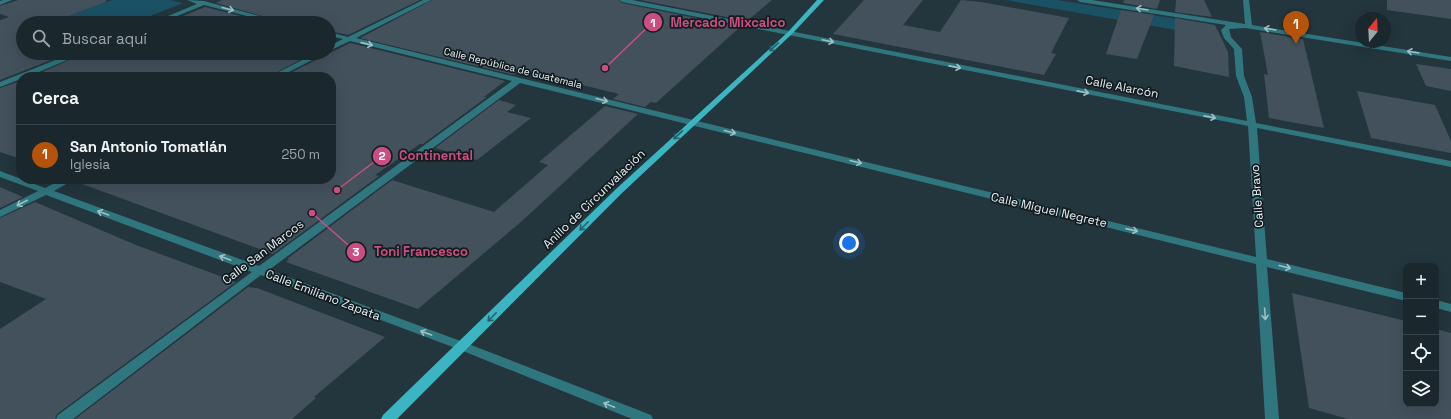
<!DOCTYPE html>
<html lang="es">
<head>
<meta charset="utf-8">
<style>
	body { margin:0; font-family:"Space Grotesk",sans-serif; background:#233036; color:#f1f3f6 }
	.controls { position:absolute; right:12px; bottom:12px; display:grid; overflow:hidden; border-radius:8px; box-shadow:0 4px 16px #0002 }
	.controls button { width:36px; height:36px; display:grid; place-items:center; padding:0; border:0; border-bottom:1px solid #38444a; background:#1a282e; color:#f1f3f6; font:20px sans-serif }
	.compass { position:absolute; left:1355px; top:12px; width:36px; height:36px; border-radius:50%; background:#1a282e; box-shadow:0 4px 16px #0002; rotate:18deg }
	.you { position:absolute; left:849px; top:243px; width:14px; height:14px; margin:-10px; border:3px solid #fff; border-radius:50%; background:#1a73e8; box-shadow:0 0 0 6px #1a73e833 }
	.badge { display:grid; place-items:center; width:26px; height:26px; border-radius:50%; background:#b45309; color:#fff; font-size:13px; font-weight:700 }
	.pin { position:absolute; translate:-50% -33px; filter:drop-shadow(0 1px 2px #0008) }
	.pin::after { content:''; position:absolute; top:21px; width:14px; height:12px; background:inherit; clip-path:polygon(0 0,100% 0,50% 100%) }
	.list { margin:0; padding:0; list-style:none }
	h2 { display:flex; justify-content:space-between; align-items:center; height:52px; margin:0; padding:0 16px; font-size:17px }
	h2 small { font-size:13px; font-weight:400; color:#9fa6aa }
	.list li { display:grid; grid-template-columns:26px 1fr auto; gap:12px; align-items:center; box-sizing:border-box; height:60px; padding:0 16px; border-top:1px solid #38444a }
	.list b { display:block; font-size:15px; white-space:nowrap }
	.list p { margin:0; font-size:13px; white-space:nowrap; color:#9fa6aa }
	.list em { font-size:13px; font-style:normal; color:#9fa6aa }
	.icon { flex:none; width:22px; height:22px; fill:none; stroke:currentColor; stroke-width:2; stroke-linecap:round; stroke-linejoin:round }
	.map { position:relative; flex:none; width:1451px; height:419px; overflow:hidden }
	.search { position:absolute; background:#1a282e; box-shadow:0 4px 16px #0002; left:16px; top:16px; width:320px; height:44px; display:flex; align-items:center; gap:10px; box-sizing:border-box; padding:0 14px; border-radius:22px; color:#9fa6aa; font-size:15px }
	.panel { position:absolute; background:#1a282e; box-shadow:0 4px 16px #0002; left:16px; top:72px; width:320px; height:112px; border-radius:16px }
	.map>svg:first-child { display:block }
</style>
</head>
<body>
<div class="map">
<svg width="1451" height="419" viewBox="0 0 1451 419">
	<rect width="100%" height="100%" fill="#23353d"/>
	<!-- green -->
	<g fill="#1a5164">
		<path d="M112 0H170L183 3 133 23H77L61 19Z"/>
		<path d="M1005 0H1057L1215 25 1216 37Z"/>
	</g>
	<!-- building -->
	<g fill="#43515d">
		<path d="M18 0H106V2L61 19 77 23H23V53H69L0 80V20L9 17 0 14V6Z"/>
		<path d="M222 0H420L348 35 329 31V23H287L216 3Z"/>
		<path d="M432 0H618L622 3 740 27 656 103 651 102 645 107 613 99 619 94 521 70 514 75 360 38Z"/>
		<path d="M640 0H772L747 21Z"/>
		<path d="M864 0H923L903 25 940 32 961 0 981 2 1069 18 1051 53 1056 54 1044 75 833 34Z"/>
		<path d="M1124 0H1160L1157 9 1123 3Z"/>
		<path d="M1176 0H1204L1212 17 1175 12Z"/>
		<path d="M1387 0H1451V19L1387 10Z"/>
		<path d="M205 7 269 23H166Z"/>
		<path d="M1121 10 1154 15 1137 59 1106 54Z"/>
		<path d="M1175 18 1215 25 1228 52 1229 77 1174 66Z"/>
		<path d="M1260 32 1303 39 1324 128 1269 118 1264 74 1268 75Z"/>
		<path d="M350 43 505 81 484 97H487L423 144H420L375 175 379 176 273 254 74 181 76 179H331V77H282Z"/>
		<path d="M85 53H313L268 77H31Z"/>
		<path d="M1416 64 1451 69V91L1426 86Z"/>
		<path d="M21 81V159L0 152V88Z"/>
		<path d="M1357 91 1435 105 1451 141V153L1371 138Z"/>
		<path d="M499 100 516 105 507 112 531 118 477 160 435 148Z"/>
		<path d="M605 106 638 114 522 221 418 309 286 262 289 259H287L392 180 494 212 548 165 539 162Z"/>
		<path d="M0 187 23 197 0 208Z"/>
		<path d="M35 202 136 245 236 282 57 414 55 419H0V329L46 299 0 282V218Z"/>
		<path d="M248 287 257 288 385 337 314 397 316 398 292 419H75Z"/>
		<path d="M1292 293 1406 321V404H1436V329L1451 333V419H1348L1309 408Z"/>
	</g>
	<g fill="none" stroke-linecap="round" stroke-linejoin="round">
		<!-- street -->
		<g fill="#30767e" fill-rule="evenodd">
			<path d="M3 0H12L0 5V1Z"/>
			<path d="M187 0 204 1 286 23H275L204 5 160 23H151L197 4Z"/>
			<path d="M423 0H431L356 38 1256 257 1248 126 622 2 619 0H632L1247 121 1244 97 1236 76 1234 49 1224 38 1221 30 1226 25 1080 2 1077 0H1092L1245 24 1243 0H1249L1252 25 1451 57V61L1245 28 1229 29 1231 37 1242 49 1244 76 1252 97 1256 123 1451 161V167L1257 128 1267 259 1406 293V301L1267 267 1279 419H1265L1256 264 520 83 269 270 466 343 651 415 653 419H632L458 349 261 275 73 419H56L58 415 252 272 46 195 0 217V210L38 191 0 177V171L45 188 63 179H75L54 191 259 266 512 81 350 41 329 51V46L343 39 329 36V32L348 37Z"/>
			<path d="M73 53H84L27 77H21V79L0 87V82Z"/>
			<path d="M316 53H326L279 77H269Z"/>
			<path d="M1436 300 1451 304V312L1436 308Z"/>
		</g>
		<!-- primary -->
		<path fill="#3ab5c1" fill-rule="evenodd" d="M817 0H824L792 34 622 193 397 419H381L383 415 616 189 788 32Z"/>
	</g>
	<!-- one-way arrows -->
	<defs><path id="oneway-shaft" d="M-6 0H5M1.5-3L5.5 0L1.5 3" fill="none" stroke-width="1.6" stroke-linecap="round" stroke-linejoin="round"/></defs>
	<g stroke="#9dbfc5">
		<use href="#oneway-shaft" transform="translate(228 9) rotate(14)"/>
		<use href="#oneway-shaft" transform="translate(1142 9) rotate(-171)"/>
		<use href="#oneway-shaft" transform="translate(1270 29) rotate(-171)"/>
		<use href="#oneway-shaft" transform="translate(828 41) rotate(12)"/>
		<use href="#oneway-shaft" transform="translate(367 44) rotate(13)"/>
		<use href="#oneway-shaft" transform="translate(1413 52) rotate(-171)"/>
		<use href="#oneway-shaft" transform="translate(955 67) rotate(11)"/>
		<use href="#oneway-shaft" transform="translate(1083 92) rotate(11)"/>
		<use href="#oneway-shaft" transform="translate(602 100) rotate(14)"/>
		<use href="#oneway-shaft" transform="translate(1210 117) rotate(11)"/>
		<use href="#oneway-shaft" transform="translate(730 132) rotate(14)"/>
		<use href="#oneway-shaft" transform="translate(856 162) rotate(14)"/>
		<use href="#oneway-shaft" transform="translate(22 203) rotate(153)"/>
		<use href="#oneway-shaft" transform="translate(103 213) rotate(-160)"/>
		<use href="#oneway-shaft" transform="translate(1132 230) rotate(13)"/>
		<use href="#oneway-shaft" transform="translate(225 258) rotate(-160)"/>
		<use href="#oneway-shaft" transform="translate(1285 267) rotate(14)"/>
		<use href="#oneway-shaft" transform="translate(1265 314) rotate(86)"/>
		<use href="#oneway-shaft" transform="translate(426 333) rotate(-160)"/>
		<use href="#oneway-shaft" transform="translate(609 405) rotate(-158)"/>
	</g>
	<g stroke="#256168">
		<use href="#oneway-shaft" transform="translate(774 47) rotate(137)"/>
		<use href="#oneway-shaft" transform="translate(678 135) rotate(137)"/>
		<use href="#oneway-shaft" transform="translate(584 226) rotate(135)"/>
		<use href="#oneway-shaft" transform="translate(492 317) rotate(135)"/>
	</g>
	<g text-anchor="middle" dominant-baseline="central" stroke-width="3.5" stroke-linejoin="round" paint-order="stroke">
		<!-- far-street labels -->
		<g font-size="10" fill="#e5f0f5" stroke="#131c1f">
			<text transform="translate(513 68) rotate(14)">Calle República de Guatemala</text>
		</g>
		<!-- street labels -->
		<g font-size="12" fill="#e5f0f5" stroke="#131c1f">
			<text transform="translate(1122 87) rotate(11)">Calle Alarcón</text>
			<text transform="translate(1257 196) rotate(-94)">Calle Bravo</text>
			<text transform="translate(594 199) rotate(-44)">Anillo de Circunvalación</text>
			<text transform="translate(1049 210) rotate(13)">Calle Miguel Negrete</text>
			<text transform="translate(263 252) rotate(-37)">Calle San Marcos</text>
			<text transform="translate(323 295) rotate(21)">Calle Emiliano Zapata</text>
		</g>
	</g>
	<!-- callouts -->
	<path fill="none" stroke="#cb4e82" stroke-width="1.5" d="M605 68L653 22M337 190L382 156M312 213L356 252"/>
	<g fill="#cb4e82" stroke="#131c1f" stroke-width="1.5">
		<circle cx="605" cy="68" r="4"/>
		<circle cx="337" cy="190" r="4"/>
		<circle cx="312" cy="213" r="4"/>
		<circle cx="653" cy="22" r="10"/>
		<circle cx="382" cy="156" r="10"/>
		<circle cx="356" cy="252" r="10"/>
	</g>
	<g font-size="12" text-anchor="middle" font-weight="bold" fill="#fff">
		<text x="653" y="27">1</text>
		<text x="382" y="160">2</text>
		<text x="356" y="256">3</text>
	</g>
	<g font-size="13" text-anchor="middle" font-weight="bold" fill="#cb4e82" stroke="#131c1f" stroke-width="3.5" stroke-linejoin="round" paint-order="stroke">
		<text x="728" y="27">Mercado Mixcalco</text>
		<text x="436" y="160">Continental</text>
		<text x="421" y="256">Toni Francesco</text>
	</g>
</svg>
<div class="controls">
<button>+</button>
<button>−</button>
<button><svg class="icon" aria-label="locate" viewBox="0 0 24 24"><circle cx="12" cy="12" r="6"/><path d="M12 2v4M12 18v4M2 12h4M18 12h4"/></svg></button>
<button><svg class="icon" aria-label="layers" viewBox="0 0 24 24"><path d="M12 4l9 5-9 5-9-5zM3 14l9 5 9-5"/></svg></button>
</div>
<svg class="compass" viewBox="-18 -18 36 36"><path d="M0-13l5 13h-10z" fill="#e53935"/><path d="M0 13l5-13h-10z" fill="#9fa6aa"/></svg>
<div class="you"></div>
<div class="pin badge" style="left:1296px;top:44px">1</div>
<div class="search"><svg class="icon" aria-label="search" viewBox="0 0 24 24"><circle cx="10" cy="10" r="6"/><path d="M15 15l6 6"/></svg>Buscar aquí</div>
<section class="panel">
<h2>Cerca<small></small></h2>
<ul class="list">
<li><span class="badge">1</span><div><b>San Antonio Tomatlán</b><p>Iglesia</p></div><em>250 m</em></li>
</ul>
</section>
</div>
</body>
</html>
